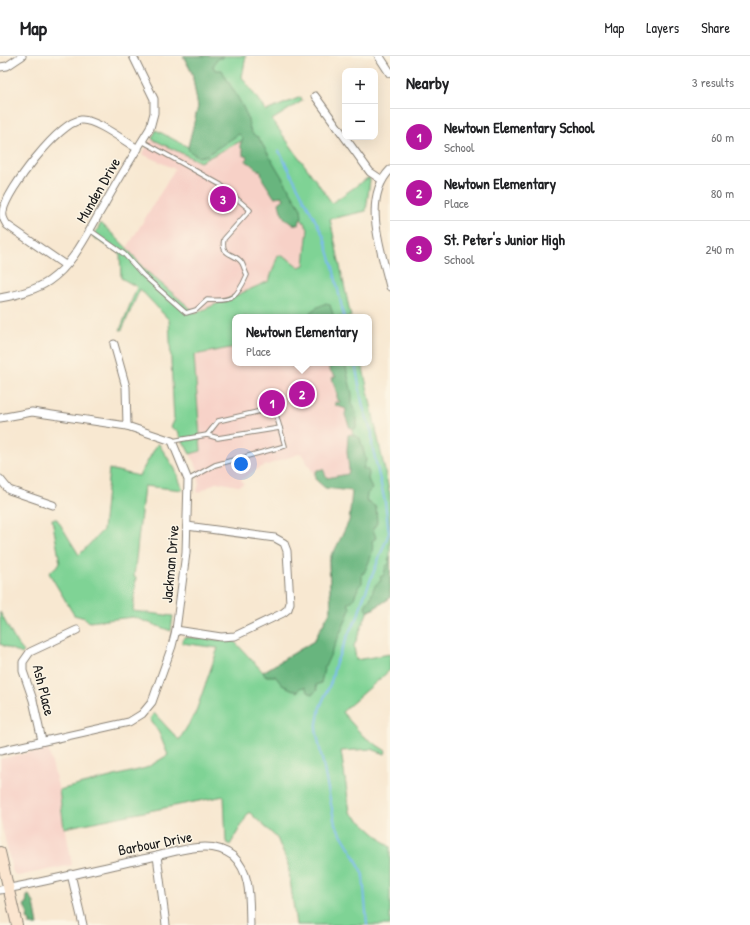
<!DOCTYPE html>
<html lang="en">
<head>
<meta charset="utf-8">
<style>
	body { margin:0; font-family:"Patrick Hand",sans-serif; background:#f6f6f6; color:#202124 }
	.controls { position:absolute; right:12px; top:12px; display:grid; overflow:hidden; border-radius:8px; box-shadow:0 4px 16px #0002 }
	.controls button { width:36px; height:36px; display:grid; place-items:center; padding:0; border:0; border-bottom:1px solid #e0e0e0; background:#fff; color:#202124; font:20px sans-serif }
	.you { position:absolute; left:241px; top:408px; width:14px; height:14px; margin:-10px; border:3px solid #fff; border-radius:50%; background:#1a73e8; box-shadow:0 0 0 6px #1a73e833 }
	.badge { display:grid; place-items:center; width:26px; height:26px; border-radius:50%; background:#b5179e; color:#fff; font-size:13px; font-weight:700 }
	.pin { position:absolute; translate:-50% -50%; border:2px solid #fff; box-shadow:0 1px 4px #0006 }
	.popup { position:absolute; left:232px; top:258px; width:140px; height:52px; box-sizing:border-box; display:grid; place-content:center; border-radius:8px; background:#fff; filter:drop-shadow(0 1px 3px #0005); font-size:13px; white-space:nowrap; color:#757577 }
	.popup b { font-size:15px; color:#202124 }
	.popup::after { content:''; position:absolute; left:50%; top:100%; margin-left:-8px; border:8px solid transparent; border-top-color:#fff }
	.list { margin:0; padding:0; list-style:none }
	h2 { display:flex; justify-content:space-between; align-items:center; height:52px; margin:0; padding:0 16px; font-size:17px }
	h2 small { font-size:13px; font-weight:400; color:#757577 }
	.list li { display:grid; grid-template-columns:26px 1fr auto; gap:12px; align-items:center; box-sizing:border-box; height:56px; padding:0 16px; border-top:1px solid #e0e0e0 }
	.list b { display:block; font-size:15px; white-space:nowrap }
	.list p { margin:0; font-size:13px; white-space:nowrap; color:#757577 }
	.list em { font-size:13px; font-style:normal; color:#757577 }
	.map { position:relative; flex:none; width:390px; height:869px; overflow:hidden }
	header { display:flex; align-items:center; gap:24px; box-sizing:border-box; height:56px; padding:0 20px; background:#fff; border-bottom:1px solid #e0e0e0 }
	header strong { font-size:19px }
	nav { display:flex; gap:22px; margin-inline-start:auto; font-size:14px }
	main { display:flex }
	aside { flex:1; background:#fff }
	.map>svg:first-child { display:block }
</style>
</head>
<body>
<header>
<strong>Map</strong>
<nav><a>Map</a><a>Layers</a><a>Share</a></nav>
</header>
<main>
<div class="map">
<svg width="390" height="869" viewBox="0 0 390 869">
	<rect width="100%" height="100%" fill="#fcf5e5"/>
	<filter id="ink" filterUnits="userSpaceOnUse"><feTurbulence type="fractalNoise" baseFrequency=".025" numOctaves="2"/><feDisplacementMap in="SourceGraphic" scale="8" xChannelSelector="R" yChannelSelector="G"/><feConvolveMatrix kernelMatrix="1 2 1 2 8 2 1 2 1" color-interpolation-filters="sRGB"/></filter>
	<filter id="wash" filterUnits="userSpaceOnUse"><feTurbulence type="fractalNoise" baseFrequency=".012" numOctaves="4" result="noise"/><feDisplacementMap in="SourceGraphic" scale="16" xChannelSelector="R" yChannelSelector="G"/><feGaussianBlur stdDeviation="0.9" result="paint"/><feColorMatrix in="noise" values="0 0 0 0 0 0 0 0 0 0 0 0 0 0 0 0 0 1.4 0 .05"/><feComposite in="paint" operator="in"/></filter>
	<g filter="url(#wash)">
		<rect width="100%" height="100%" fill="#f8e8d1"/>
		<!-- built -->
		<g fill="#f7d1c7">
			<path d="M249 80 308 173 304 209 196 257 144 213 127 192 175 113 142 98 152 83 200 106Z"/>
			<path d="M235 291V307H338L365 436 349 465 352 435 325 432 320 428 301 397 259 412 241 424 244 428 238 430 217 426 198 437 197 435 199 428 198 414 190 398 201 395 194 299Z"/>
			<path d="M48 692 59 734 72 809 18 820 15 819 12 814 0 762V703Z"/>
		</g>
		<!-- green -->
		<g fill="#7fd395" stroke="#4e7858">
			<path d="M183 0H246L242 21 266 55 301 41 302 45 272 64 332 147 369 121 370 124 366 155 330 163 351 261H235V291L194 299 201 395 190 398 178 376 171 371 174 365 169 264 140 233 122 274H120L137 231 121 222 120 197 93 181 101 167 127 192 144 213 196 257 269 225 278 199 287 202 299 211 304 209 308 173 249 81 200 106 152 83 156 74 188 91 198 51 192 17Z"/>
			<path d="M338 307H362L390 439V542L367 557 354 590 356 604 390 598V614L342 656 363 680 386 695 385 698 371 693 341 695 350 756 390 791V869H296L288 808 277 782 249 756 230 789 226 786 224 740 64 772 59 734 146 712 168 699 159 677 150 663 154 657 179 684 195 658 218 592 182 587 184 581 234 585 263 616 314 585 331 554 329 506 332 496 335 495 365 436Z"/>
			<path d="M158 387 175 413 183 434 144 430 134 521H136L133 555 173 560 171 575 133 561 89 566 85 562 74 559 49 517 60 507 52 463H57L79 499 103 474 109 413 139 420Z"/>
			<path d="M0 556 16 586 24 596 22 598 0 588Z"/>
		</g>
		<!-- forest -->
		<g fill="#67b57e" stroke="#42684d">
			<path d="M184 0H223V2H218L213 10 215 14H222C229 29 241 44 247 60 250 69 248 78 258 81L301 153 302 161 298 169C286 168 281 159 279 147L284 143 282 140 274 141 263 124 261 116C256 114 252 108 246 105L247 101 243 99V96L240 89 243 82 239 78 207 99 199 101 189 95 188 91 198 51 192 17Z"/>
			<path d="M326 247 330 249 334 261H308C309 254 320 250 326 247Z"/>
			<path d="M328 307H345L352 338V350C357 355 359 367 355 373L350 372 345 359 346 353 335 349V346L339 347 340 345 337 344V338L332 322 336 320C331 317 329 314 328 307Z"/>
			<path d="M351 378 360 382 366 404 363 413H367L369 417 368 423 372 433 367 438 366 445 376 451 377 467 373 473 376 482 372 485C375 495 368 508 364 517H362V527L359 530 353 544 348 547 350 552 347 562 324 613 321 627 316 629 317 634 313 638 309 637 305 631 300 632 298 636 282 629 275 620H265L263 616 314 585 331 554 329 506 349 465 352 435 325 432 315 423V417L317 414 323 413 327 422 348 418 349 414 347 395 348 379Z"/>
			<path d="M390 500V542L371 554 367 555 365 551C366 547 368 546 370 543 374 535 372 529 381 525L380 521 384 519 386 510 390 506 388 504Z"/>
			<path d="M29 839 34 847 38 869H30V865L27 863 28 859 24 849 26 848 27 840Z"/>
		</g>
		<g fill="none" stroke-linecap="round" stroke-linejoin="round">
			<!-- stream -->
			<g stroke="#7bbaef" stroke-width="2">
				<path d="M279 95 324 181 333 211 344 261"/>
				<path d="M355 307 363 351 372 377V389L385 446 389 477 363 543 357 563 351 572 335 609 331 626 320 651 316 673 335 768 355 801 363 819 367 869"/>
			</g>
		</g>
	</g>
	<g filter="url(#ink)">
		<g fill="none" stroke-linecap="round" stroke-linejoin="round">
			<!-- service casing -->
			<g stroke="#8a8276" stroke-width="5.5">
				<g id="service">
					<path d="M90 174 124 198 143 219 186 257 196 254 207 244C232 246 237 242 247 219 245 215 244 211 242 207 235 196 220 201 224 183L250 154 221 129 142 85"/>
					<path d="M207 379 218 365 274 352 280 372"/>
					<path d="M172 385 207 379 218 382 280 372 285 390 215 409 188 424"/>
				</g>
			</g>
			<!-- minor casing -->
			<g stroke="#8a8276" stroke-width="9">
				<g id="minor">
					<path d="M0 11 7 10 22 0"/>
					<path d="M315 40 370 116 382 124"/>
					<path d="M390 114C361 144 382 196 390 231"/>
					<path d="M65 209 7 169C4 164 2 161 3 155 7 134 59 66 81 64 96 63 124 85 138 93"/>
					<path d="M0 242C17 239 34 235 49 225 74 208 88 176 103 151 118 124 134 98 150 72L154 57V43L133 0"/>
					<path d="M114 288 126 331 127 370"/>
					<path d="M0 362 32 356 127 370 172 385 188 424 186 497 176 574 172 590 152 646 142 658 129 666 0 695"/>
					<path d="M0 423 9 434 53 449"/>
					<path d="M176 574 221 581 235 580 283 557 288 553 290 547 287 495 284 487 275 482 187 470"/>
					<path d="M42 685 33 644 23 615V606L30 596 77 574"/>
					<path d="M157 800 166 869"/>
					<path d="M71 818 83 869"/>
					<path d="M0 834C50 825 99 812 148 802 166 798 187 791 205 791 215 791 225 794 233 800 252 817 249 846 250 869"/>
				</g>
			</g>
			<!-- tertiary casing -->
			<g stroke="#8a8276" stroke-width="10">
				<path id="tertiary" d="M379 0 390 17"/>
			</g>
			<!-- secondary casing -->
			<g stroke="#8a8276" stroke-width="12">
				<path id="secondary" d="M0 796 17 869"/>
			</g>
			<!-- service -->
			<use href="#service" stroke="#fff" stroke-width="3.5"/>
			<!-- minor -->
			<use href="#minor" stroke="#fff" stroke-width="7"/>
			<!-- tertiary -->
			<use href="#tertiary" stroke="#fff" stroke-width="8"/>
			<!-- secondary -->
			<use href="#secondary" stroke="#fbe5cf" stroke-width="10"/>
		</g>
	</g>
	<g text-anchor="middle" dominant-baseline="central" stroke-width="3" stroke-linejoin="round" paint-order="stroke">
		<!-- street labels -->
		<g font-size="15" fill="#1c1c1c" stroke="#fcf5e5">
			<text transform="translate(98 134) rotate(-60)">Munden Drive</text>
			<text transform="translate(170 508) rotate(-85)">Jackman Drive</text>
			<text transform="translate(44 634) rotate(76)">Ash Place</text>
			<text transform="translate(155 787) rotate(-11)">Barbour Drive</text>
		</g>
	</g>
</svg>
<div class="controls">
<button>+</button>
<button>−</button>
</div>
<div class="you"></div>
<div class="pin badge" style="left:272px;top:347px">1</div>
<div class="pin badge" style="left:302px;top:338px">2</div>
<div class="popup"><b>Newtown Elementary</b>Place</div>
<div class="pin badge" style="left:223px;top:143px">3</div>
</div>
<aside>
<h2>Nearby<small>3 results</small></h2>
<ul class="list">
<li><span class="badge">1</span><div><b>Newtown Elementary School</b><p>School</p></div><em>60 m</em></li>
<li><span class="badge">2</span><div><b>Newtown Elementary</b><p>Place</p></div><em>80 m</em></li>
<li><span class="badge">3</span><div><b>St. Peter's Junior High</b><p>School</p></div><em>240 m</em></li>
</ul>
</aside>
</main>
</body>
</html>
